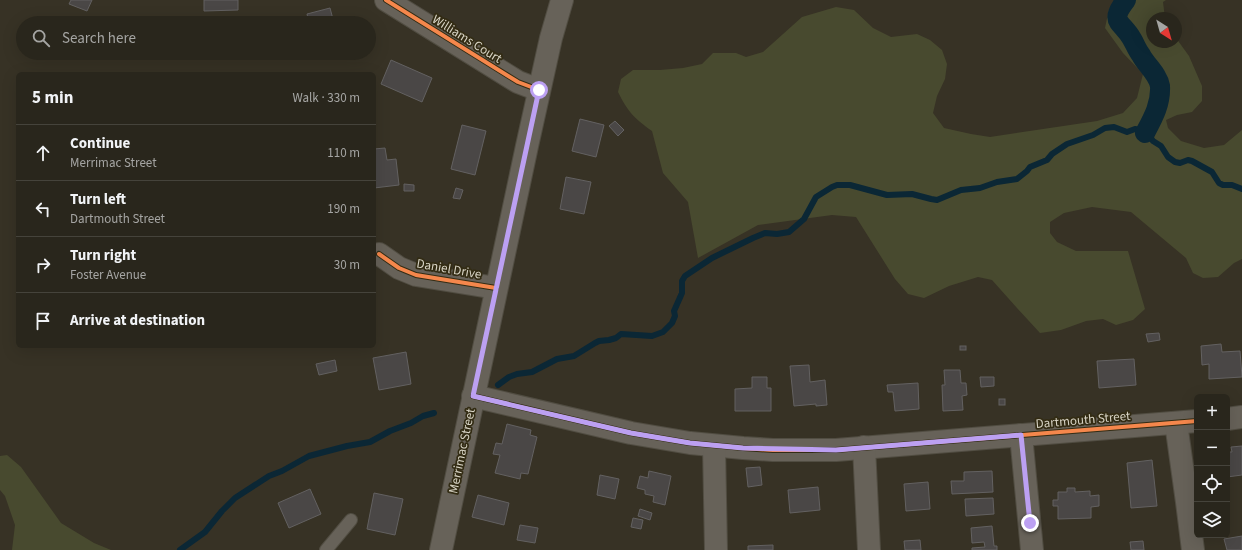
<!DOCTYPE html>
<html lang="en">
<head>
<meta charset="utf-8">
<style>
	body { margin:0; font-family:"Source Sans 3",sans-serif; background:#312e25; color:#f1f3f6 }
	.controls { position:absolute; right:12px; bottom:12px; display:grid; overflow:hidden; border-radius:6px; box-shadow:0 4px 16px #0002 }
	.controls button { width:36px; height:36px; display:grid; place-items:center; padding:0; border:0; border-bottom:1px solid #45433b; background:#29261c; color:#f1f3f6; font:20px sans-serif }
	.compass { position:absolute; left:1146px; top:12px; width:36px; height:36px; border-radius:50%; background:#29261c; box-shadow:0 4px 16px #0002; rotate:143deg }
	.stop { position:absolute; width:12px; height:12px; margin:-9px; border:3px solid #bca0f2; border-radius:50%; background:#fff }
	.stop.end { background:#bca0f2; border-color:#fff; box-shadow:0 1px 4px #0008 }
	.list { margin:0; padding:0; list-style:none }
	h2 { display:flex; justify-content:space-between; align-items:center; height:52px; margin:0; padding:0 16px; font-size:17px }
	h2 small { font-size:13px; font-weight:400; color:#a5a5a3 }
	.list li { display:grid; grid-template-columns:26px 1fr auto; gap:12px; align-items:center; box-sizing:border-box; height:56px; padding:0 16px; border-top:1px solid #45433b }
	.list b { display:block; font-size:15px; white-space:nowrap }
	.list p { margin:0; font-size:13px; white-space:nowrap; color:#a5a5a3 }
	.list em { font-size:13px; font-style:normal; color:#a5a5a3 }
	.icon { flex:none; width:22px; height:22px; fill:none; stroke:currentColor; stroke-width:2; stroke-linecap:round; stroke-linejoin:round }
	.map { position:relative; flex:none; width:1242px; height:550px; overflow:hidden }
	.search { position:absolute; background:#29261c; box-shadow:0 4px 16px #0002; left:16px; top:16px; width:360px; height:44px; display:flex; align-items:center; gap:10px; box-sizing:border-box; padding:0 14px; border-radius:22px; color:#a5a5a3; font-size:15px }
	.panel { position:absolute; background:#29261c; box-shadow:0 4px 16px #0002; left:16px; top:72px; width:360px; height:276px; border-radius:6px }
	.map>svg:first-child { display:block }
</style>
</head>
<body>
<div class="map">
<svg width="1242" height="550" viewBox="0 0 1242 550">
	<rect width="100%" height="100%" fill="#373225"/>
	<!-- green -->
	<g fill="#484a2f">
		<path d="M1115 0H1166L1163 2 1165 18H1152V42H1176V38L1189 56 1202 86V101L1192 112 1177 115 1166 120 1168 128 1181 141 1204 148 1224 145 1242 130V259L1234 263 1218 277 1203 278 1193 273 1186 258 1131 212 1092 207 1064 213 1050 222V233L1057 242 1076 251H1128L1145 309 1133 320 1116 325 1103 319 1086 321 1061 330 1040 333 1017 308 992 280 978 277 949 286 924 298 908 294 895 279 856 217 832 215 758 225 698 258 688 202 663 173 652 131C634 118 628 112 618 92L621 79 633 70H660L683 68 702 64 713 53H736L746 57 763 52 802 17 836 7 854 10 873 28 891 37 917 34 930 40 942 50 947 64 945 79 937 96 933 113 944 128 971 134 990 137 1097 121 1123 113 1137 98 1143 74 1123 53 1105 28 1109 9Z"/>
		<path d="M7 455 21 467 61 523 94 543 111 550H12L15 525 5 496 0 490V456Z"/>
	</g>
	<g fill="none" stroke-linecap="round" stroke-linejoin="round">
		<!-- stream -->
		<g stroke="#0b2735" stroke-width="6">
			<path d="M498 385 509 377 517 374 532 372 557 359 574 356 595 343 599 341 609 340 616 338 621 334 652 336 663 332 672 323 675 316 674 311 682 293V281L685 276 712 258 753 238 765 233 777 234 789 232 804 219 816 197 832 187 837 185H850L887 195 912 194 931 199 937 200 961 190 980 188 997 182 1017 179 1027 171 1030 167 1047 160 1052 154 1067 144 1093 135 1105 128 1114 127 1127 132 1135 129 1140 130 1148 134 1153 141 1161 146 1168 157 1175 162 1180 163 1188 160 1192 161 1212 172 1219 183 1223 185H1232L1242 189"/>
			<path d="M180 550 205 532 222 511 235 498 269 476 282 471 309 456 347 446 370 442 390 431 411 423 423 416 434 413"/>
		</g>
		<!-- canal -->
		<path stroke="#0b2735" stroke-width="20" d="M1126 0C1108 23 1122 21 1132 39 1135 44 1137 50 1141 55 1146 65 1158 74 1160 86 1161 104 1153 118 1145 133"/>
	</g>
	<!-- building -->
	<g fill="#4a4746" stroke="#636161">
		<path d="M71 0H92L87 11 69 4Z"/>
		<path d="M204 0H238V10L204 11Z"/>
		<path d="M330 8 334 23H309L307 14Z"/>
		<path d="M391 60 432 78 422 102 381 84Z"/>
		<path d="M580 119 604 125 596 157 572 151Z"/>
		<path d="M615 121 624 130 618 136 609 126Z"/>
		<path d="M462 125 486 131 475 175 451 169Z"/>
		<path d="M385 148 387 160 396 159 399 185 374 188V162H375L374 149Z"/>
		<path d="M566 177 591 182 584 214 560 209Z"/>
		<path d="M404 184 414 185V191H404Z"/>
		<path d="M456 188 463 190 460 199 453 198Z"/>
		<path d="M1159 333 1160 340 1148 342 1146 334Z"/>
		<path d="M1221 344 1222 352 1240 351 1242 377 1209 379V364L1202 365 1201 346Z"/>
		<rect x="960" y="346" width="6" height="4"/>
		<path d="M406 352 411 384 379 390 373 358Z"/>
		<path d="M1134 359 1136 385 1099 388 1097 361Z"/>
		<path d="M335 360 337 371 319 375 316 364Z"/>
		<path d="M809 365 810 382 825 380 827 405 816 406V404L794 406 790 366Z"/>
		<path d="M944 370H960L961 383H966L967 395 962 396 963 410 943 411 942 385H945Z"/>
		<path d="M752 377H767V388H771V411H735V389L752 388Z"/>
		<path d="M980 377H994V386L981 387Z"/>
		<path d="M918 383 919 409 895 411 893 392H888L887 385Z"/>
		<rect x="999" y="399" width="6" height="6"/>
		<path d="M507 424 531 430 530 435 537 437 528 474 521 473 520 479 495 473 500 455 493 454 496 443 502 444Z"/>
		<path d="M1242 446V475L1227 477V452H1232L1231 447Z"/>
		<path d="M1152 460 1157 506 1131 508 1127 463Z"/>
		<path d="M760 467 762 485 748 487 746 468Z"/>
		<path d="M649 471 671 476 665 505 653 502 654 496 645 494V490L637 488 640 476 648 478Z"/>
		<path d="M992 471 993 492 952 494 951 481H964V472Z"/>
		<path d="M600 475 619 479 615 499 597 495Z"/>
		<path d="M928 482 930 509 906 511 904 484Z"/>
		<path d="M818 487 820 510 790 513 788 490Z"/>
		<path d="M1067 488H1075V492L1090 491V496L1099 495V506L1091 507V518L1058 519V506H1053V500H1058V492H1067Z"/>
		<path d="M310 489 321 514 289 528 278 503Z"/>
		<path d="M374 493 403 499 395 535 367 529Z"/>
		<path d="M478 495 509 503 504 525 472 517Z"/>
		<path d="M993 498 994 514 966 516 965 499Z"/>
		<path d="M640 509 652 513 650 520 638 516Z"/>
		<path d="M633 518 643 520 641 529 631 527Z"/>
		<path d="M520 525 538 528 535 543 517 540Z"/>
		<path d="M992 526 994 546H997V550H972V548L985 547 984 542 972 543 971 528Z"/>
		<path d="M1242 536V550H1227L1224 539Z"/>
		<path d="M920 540 921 550H905L904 541Z"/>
		<path d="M1143 541 1144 550H1131L1130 542Z"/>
		<path d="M773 545V550H748V546Z"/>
	</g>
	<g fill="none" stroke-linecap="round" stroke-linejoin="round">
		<!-- service casing -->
		<g stroke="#514d42" stroke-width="14">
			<path id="service" d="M326 550 351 520"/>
		</g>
		<!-- minor casing -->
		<g stroke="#514d42" stroke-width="24">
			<g id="minor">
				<path d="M386 0 518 82 539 90"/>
				<path d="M379 254 399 268 416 275 496 288"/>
				<path d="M473 396 631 433 690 443 743 448 773 450H836L1197 421"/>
				<path d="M1227 419 1242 417"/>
				<path d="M1176 423 1187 502 1193 550"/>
				<path d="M1021 435 1032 550"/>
				<path d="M714 446 716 550"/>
				<path d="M864 447 869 550"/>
			</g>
		</g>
		<!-- secondary casing -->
		<g stroke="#514d42" stroke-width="24">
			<path id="secondary" d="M441 550 527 146 551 38 562 0"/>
		</g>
		<!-- service -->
		<use href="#service" stroke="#676259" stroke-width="12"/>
		<!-- minor -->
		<use href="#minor" stroke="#676259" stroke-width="22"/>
		<!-- secondary -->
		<use href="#secondary" stroke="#676259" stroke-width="22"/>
		<!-- cycleway casing -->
		<g stroke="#332c14" stroke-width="6">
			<g id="cycleway">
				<path d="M386 0 518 82 539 90"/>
				<path d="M379 254 399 268 416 275 496 288"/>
				<path d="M473 396 631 433 690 443 743 448 773 450H836L1197 421"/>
			</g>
		</g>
		<!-- cycleway -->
		<use href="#cycleway" stroke="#f5874c" stroke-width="4"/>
	</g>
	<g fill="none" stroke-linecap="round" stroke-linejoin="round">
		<!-- route -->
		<path stroke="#bca0f2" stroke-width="5" d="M539 90 473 396 631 433 690 443 743 448 836 450 1021 435 1030 523"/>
	</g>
	<g text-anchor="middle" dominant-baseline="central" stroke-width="3.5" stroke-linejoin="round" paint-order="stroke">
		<!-- street labels -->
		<g font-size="13" fill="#d8d4c5" stroke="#332c14">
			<text transform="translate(467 39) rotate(32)">Williams Court</text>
			<text transform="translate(449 269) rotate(10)">Daniel Drive</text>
			<text transform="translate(1083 420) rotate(-5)">Dartmouth Street</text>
			<text transform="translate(462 451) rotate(-78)">Merrimac Street</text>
		</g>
	</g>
</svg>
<div class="controls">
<button>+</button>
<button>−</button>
<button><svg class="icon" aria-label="locate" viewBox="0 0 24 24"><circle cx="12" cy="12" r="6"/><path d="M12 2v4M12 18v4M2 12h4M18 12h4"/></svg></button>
<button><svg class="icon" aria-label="layers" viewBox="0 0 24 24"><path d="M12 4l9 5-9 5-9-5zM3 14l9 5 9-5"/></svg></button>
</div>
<svg class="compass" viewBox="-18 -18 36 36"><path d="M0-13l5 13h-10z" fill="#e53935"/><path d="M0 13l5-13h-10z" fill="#a5a5a3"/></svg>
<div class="stop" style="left:539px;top:90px"></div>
<div class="stop end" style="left:1030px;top:523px"></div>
<div class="search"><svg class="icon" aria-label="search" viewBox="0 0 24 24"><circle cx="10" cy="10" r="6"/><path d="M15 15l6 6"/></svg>Search here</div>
<section class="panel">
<h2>5 min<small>Walk · 330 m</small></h2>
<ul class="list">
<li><svg class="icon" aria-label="ahead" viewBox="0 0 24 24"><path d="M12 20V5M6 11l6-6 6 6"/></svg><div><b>Continue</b><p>Merrimac Street</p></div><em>110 m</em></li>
<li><svg class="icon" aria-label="left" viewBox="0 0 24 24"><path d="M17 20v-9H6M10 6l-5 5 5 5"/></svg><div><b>Turn left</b><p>Dartmouth Street</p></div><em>190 m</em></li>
<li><svg class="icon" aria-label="right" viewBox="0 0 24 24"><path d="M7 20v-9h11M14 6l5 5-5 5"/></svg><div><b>Turn right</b><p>Foster Avenue</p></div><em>30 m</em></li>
<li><svg class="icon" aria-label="arrive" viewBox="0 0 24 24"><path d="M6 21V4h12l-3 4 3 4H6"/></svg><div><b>Arrive at destination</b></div></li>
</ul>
</section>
</div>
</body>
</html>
